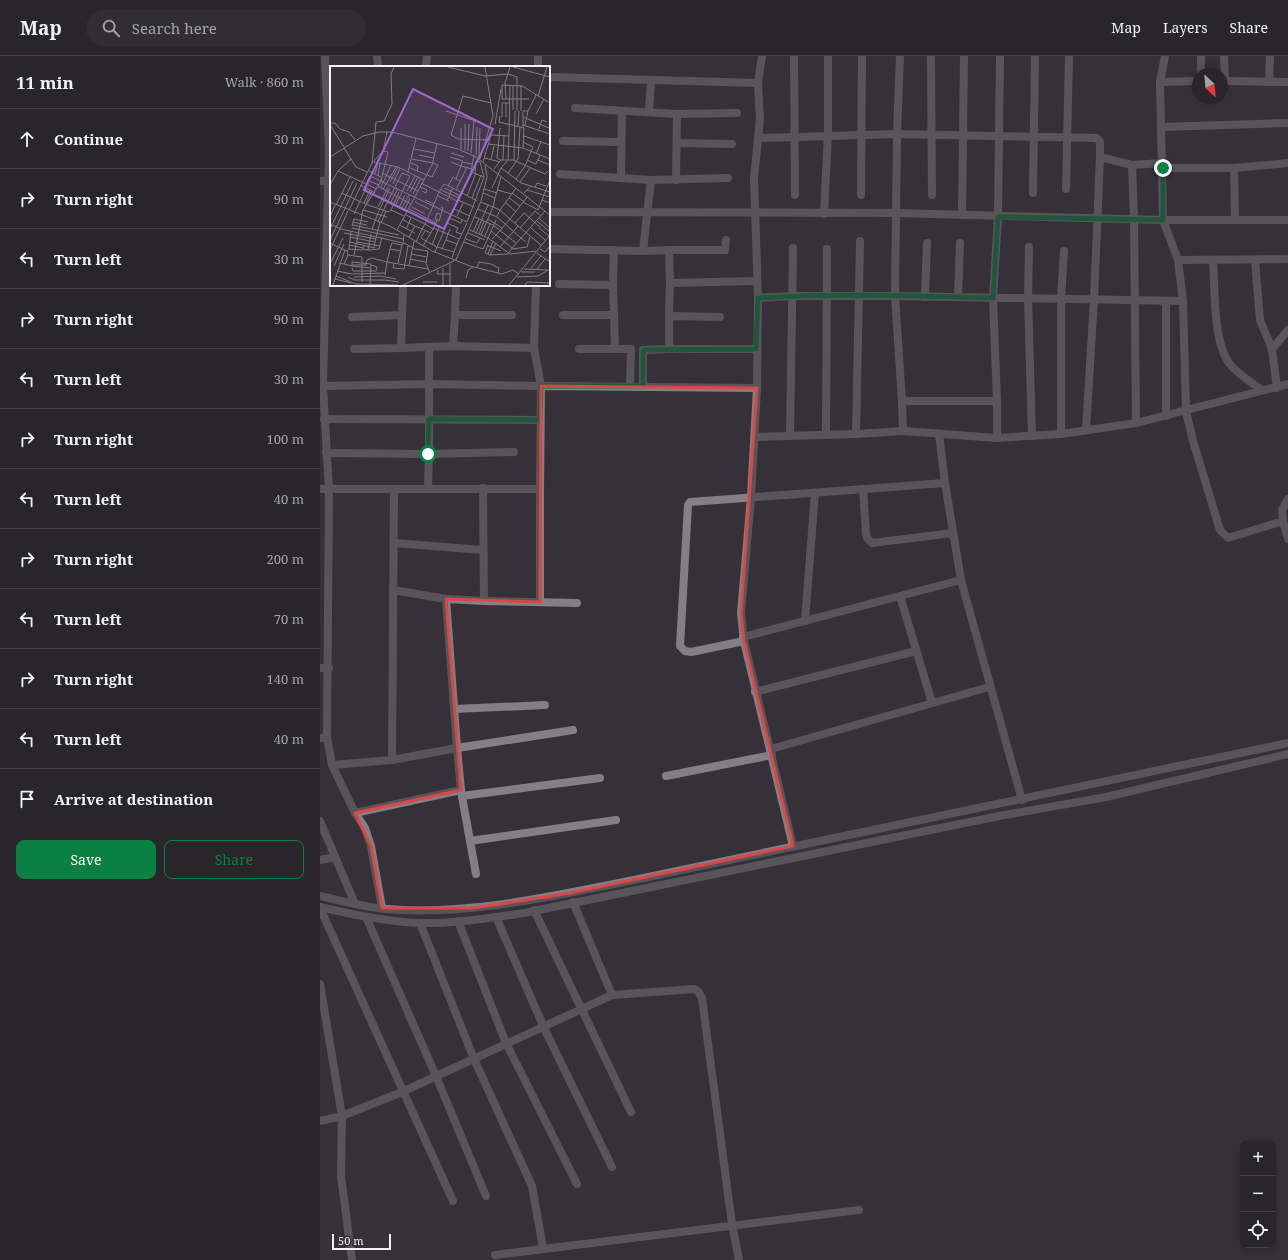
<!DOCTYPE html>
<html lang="en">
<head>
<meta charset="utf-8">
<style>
	body { margin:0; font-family:"Noto Serif",serif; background:#302d33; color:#f1f3f6 }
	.controls { position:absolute; right:12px; bottom:12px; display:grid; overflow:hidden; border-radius:8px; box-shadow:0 2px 6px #0003 }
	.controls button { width:36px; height:36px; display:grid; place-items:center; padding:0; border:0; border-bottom:1px solid #444247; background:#28252b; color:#f1f3f6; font:20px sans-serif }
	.compass { position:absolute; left:872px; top:12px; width:36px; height:36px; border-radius:50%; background:#28252b; box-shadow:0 2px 6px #0003; rotate:154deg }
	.scale { position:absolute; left:12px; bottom:10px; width:59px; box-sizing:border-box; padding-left:4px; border:2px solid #f5f2f7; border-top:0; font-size:11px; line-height:14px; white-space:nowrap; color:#f5f2f7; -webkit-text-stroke:3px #363139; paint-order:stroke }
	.stop { position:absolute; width:12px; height:12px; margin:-9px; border:3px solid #0b8043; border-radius:50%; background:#fff }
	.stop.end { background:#0b8043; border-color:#fff; box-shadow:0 1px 4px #0008 }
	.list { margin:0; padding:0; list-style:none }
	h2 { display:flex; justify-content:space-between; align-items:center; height:52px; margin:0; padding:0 16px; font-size:17px }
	h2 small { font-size:13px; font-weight:400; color:#a5a5a9 }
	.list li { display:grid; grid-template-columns:26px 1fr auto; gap:12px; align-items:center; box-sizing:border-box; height:60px; padding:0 16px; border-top:1px solid #444247 }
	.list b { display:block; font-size:15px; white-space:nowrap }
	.list em { font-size:13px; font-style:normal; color:#a5a5a9 }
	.actions { display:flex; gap:8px; padding:12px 16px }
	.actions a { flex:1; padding:9px 0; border:1px solid #0b8043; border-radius:8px; text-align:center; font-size:14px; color:#0b8043 }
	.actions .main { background:#0b8043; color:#fff }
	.icon { flex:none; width:22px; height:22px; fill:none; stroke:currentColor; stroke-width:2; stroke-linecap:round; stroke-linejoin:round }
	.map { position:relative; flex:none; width:968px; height:1204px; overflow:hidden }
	header { display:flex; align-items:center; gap:24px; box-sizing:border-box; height:56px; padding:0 20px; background:#28252b; border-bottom:1px solid #444247 }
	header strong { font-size:19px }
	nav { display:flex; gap:22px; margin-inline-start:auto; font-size:14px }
	.search { width:280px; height:36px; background:#302d33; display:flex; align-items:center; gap:10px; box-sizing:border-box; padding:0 14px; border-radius:22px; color:#a5a5a9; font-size:15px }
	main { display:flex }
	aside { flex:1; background:#28252b }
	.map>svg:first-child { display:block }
</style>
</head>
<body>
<header>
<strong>Map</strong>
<div class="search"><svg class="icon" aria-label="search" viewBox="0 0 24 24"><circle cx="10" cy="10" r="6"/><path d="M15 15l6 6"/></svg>Search here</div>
<nav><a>Map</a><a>Layers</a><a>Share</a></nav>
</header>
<main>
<aside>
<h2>11 min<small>Walk · 860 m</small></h2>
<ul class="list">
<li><svg class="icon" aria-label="ahead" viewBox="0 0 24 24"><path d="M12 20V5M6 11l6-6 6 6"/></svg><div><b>Continue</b></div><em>30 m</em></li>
<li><svg class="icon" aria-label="right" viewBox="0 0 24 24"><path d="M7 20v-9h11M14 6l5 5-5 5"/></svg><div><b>Turn right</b></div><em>90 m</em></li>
<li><svg class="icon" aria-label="left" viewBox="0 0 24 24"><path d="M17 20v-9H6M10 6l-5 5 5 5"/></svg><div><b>Turn left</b></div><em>30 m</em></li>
<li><svg class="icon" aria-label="right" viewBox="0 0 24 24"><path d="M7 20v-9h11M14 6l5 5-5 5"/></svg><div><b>Turn right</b></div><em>90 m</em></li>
<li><svg class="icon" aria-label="left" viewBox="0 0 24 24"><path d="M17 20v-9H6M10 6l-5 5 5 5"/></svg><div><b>Turn left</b></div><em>30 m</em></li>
<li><svg class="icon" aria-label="right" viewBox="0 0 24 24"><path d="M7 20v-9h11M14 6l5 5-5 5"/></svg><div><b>Turn right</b></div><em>100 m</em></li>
<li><svg class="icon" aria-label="left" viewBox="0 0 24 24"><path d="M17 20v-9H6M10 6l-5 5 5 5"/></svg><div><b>Turn left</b></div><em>40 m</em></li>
<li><svg class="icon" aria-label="right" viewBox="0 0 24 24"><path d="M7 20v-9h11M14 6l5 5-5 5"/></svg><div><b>Turn right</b></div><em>200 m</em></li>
<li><svg class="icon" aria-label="left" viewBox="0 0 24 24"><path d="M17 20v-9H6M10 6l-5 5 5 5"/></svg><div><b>Turn left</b></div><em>70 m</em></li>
<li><svg class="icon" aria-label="right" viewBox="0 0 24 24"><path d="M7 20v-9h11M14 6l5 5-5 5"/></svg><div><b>Turn right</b></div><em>140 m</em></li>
<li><svg class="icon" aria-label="left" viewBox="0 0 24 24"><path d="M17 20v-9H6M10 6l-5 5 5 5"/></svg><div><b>Turn left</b></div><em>40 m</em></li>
<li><svg class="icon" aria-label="arrive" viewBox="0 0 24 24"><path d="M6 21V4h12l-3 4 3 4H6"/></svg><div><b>Arrive at destination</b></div></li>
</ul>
<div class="actions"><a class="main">Save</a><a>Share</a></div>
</aside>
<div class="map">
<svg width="968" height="1204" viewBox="0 0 968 1204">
	<rect width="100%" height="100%" fill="#363139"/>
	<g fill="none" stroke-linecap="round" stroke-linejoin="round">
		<!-- minor -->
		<g stroke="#828084" stroke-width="8">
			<path d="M5 0 9 94 3 330 109 328V292"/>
			<path d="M57 0 58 11"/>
			<path d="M218 0V11"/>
			<path d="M442 0 438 27 440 63 434 122 438 242 437 332 431 441 421 557 424 585 473 790"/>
			<path d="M474 0 475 139"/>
			<path d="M580 0 577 78 575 240 582 345H677L673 242 678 161 680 0"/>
			<path d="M611 0 612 139"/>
			<path d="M845 0 840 26 843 164 858 204 863 245 866 356 873 385 900 474 908 482 963 465 962 454 968 443"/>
			<path d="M881 0V18"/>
			<path d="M904 0 905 25"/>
			<path d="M106 11 107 0"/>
			<path d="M229 21 438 27"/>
			<path d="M902 25 968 26"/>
			<path d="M840 26 878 25"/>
			<path d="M949 26 950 0"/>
			<path d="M255 52 357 58 417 57"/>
			<path d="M329 56 331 24"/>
			<path d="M842 71 968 67"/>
			<path d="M439 82 577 78 777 82 780 86V101"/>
			<path d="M243 85 301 86"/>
			<path d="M357 87 412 88"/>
			<path d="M812 109 814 162 816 367"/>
			<path d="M843 112H914L968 107"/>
			<path d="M914 112 915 163"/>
			<path d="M240 118 331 124 408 122"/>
			<path d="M301 122 302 55"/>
			<path d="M331 124 323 195 349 194"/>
			<path d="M356 124 357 58"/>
			<path d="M0 125H8"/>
			<path d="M746 133 749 0"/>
			<path d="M713 137 715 0"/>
			<path d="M541 139 542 0"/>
			<path d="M229 156 575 157 843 164H968"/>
			<path d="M504 158 508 79V0"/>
			<path d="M642 159 644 0"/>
			<path d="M709 191 708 242 712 380"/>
			<path d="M229 193 323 195"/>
			<path d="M858 204 968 203"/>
			<path d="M893 204C895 231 893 285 909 307 917 318 931 326 942 334"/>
			<path d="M935 204 940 264 952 293 957 332"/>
			<path d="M350 227 349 194H405L406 184"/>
			<path d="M239 228 293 229 294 194"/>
			<path d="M605 241 607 187"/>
			<path d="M638 241 640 187"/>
			<path d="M438 242 472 240H575L863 245"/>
			<path d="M135 259 136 229"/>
			<path d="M243 259H294L293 229"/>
			<path d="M349 260 350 227 437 225"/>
			<path d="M32 261 82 259 83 229"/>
			<path d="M400 261 349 260V293H436"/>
			<path d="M133 290 135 259H192"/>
			<path d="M81 292 133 290 214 292"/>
			<path d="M34 293 81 292 82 259"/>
			<path d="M259 293H295L294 259"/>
			<path d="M295 293H311L310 330"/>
			<path d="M952 293 968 274"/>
			<path d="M3 330 9 434 7 681"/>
			<path d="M323 330V294L349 293"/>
			<path d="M582 345 583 375"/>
			<path d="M846 360V246"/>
			<path d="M4 363 220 364"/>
			<path d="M766 374 774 243 780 101 812 109 842 107"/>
			<path d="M506 378 507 193"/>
			<path d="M536 378 540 185"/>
			<path d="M619 378 625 427 641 524 702 744"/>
			<path d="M741 378V242L744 195"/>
			<path d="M470 380 473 192"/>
			<path d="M435 381 536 378 583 375 677 382 741 378 816 367 968 328"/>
			<path d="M677 382V345"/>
			<path d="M194 396 109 398 108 433H220L221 330 437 332"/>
			<path d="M6 397 109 398V328L221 330 214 292 216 229"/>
			<path d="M0 433H108"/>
			<path d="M220 433V546"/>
			<path d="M543 433 546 477 547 482 552 487 633 477"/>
			<path d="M963 465 968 483"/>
			<path d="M74 487 163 494"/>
			<path d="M580 540 612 647"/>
			<path d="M126 543 164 545 163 432"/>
			<path d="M164 545 257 547"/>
			<path d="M485 565 495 437"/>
			<path d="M423 581 641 524"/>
			<path d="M424 585 371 596 365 595 360 590 368 449 370 446 625 427"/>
			<path d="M0 612H9"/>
			<path d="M435 636 596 595"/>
			<path d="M135 653 225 649"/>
			<path d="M0 682 7 681 12 709 35 757 45 772 51 790 62 852"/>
			<path d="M451 693 669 631"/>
			<path d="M72 704 74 433"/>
			<path d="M12 709 72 704 137 692 126 543 73 534"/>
			<path d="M346 720 452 699"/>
			<path d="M141 735 156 818"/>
			<path d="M142 740 280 722"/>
			<path d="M35 757 141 734 137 692 253 674"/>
			<path d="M0 765 35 848"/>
			<path d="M150 785 296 764"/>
			<path d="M0 804 15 801"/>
			<path d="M253 846 292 939"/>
			<path d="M0 852 133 1145"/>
			<path d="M214 854 311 1056"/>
			<path d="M46 861 116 1020 166 1140"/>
			<path d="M176 861 224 972 292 1111"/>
			<path d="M138 865 186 987 257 1128"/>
			<path d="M100 867 154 1003 212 1130 223 1192"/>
			<path d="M0 928 22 1060 21 1120 32 1204"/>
			<path d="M0 1065 22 1060 82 1036 292 939 374 933 378 935 382 942 412 1168 419 1204"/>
			<path d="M175 1199 539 1154"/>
		</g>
		<!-- tertiary -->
		<g stroke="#828084" stroke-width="8">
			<path d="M0 840C22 845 44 851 66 853 149 860 232 840 314 824L968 687"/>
			<path d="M0 851C33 859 66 866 100 867 134 868 170 862 204 857L679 760 786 741 968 698"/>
		</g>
	</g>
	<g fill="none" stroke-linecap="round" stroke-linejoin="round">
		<!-- route -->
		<path stroke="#0b8043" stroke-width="5" d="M108 398 109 363 220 364 221 330H323V294L436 293 438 242C516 237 595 240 673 242L678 161 843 164V112"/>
	</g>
	<!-- marked area -->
	<path d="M0 0H968V1204H0ZM221 330 437 332 421 557 424 585 473 790 250 837 154 852H62L51 790 35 757 141 734 126 543 220 546Z" fill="#363139" fill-opacity=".55" fill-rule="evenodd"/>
	<path fill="none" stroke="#db4647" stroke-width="3" stroke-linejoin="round" d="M221 330 437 332 421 557 424 585 473 790 250 837 154 852H62L51 790 35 757 141 734 126 543 220 546Z"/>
	<!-- overview -->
	<g transform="translate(10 10)">
		<rect width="220" height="220" fill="#363139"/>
		<path fill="none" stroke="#827e85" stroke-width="1" d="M118 1 155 10 178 8 187 11V45M183 1 220 11M172 19 192 20 220 37M172 19V33H199M191 19V45M208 30 217 1M176 33 175 17 180 1M176 37V51M183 44V19M116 45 148 56M206 48 214 33M170 50 169 56 194 62 193 82M172 51V37H179M193 51 219 62 220 60M0 57H5L10 63 19 66 25 74M165 58 171 23M0 59 14 81M193 59 220 68M195 59 198 45M188 60 189 45M193 61V45H198L206 29M170 62 167 92 171 94M209 63 212 54 217 56M194 70 220 79M159 74 128 73 121 69 133 30 161 37M158 78 193 82 220 93M14 82 26 101 37 106M84 83 105 87M131 83V62M135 84V58M53 85 57 66M138 85 139 58M121 87 134 91M141 87 144 54M206 88 211 76M89 89 104 92M146 89 147 61M0 91 33 70 49 66H62L128 83 146 91 220 149M120 91 133 95M149 91 150 62M155 92 170 96M82 93 103 97M150 93 163 50 155 1M161 94 164 80M173 94 174 69M184 94 185 45M197 94 206 98 210 89M208 94 220 99M146 95 150 96 154 111M44 96 68 101 94 114M121 96 131 100 132 96 142 98M153 96 161 69 179 70 180 19M81 97 88 100 87 105M42 98 46 56 54 55 62 38 61 8 64 1M80 102 102 111 108 99 103 97M171 102 178 94 179 70M164 103 171 94H183L215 108 218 105M8 105 21 93M39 105 51 111M78 106 86 72M52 107 88 125M145 107 146 95M178 107 191 117 201 120M45 108 48 96M48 110 50 97M186 113 195 100 203 81 193 76M37 114 49 119M130 115 126 113 131 100 142 103M60 116 68 101M190 116 200 102M91 117 109 126 114 118 123 122 121 125 114 122M36 118 40 110 137 156 154 111 141 106 144 89M63 118 70 102M0 119 8 105 47 123M30 119 45 127M48 120 53 123 66 101M118 120 123 111 126 113M51 121 61 99M90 121 97 124 96 127 92 125M205 121 207 117 216 120M123 122 147 135M162 122 171 102 178 107 188 93 190 61M53 123 81 138M154 123 167 127M111 124 129 132M126 124 137 101M167 124 182 128M197 124 220 131M77 125 85 110M80 126 88 111M12 127 35 138 59 146 61 144 74 150M153 127 165 132 171 111M182 127 193 135M194 127 201 120 220 126M83 128 91 112M108 130 119 135M137 130 146 107M142 132 151 109M179 132 190 140M51 133 77 146M117 134 119 131 127 135 107 181 124 186 122 192M128 134 144 141M212 134 220 114M127 135 141 106M0 136 60 160 102 185 140 200 172 208 183 204 189 208M85 136 99 143M151 136 163 141 165 132M175 136 186 146M193 136 208 144 212 134 220 137M34 137 40 124M36 137 42 125M60 138 67 124M104 138 109 126 119 131 121 125 130 130M6 139 20 111M48 141 58 121M82 141 95 148M69 142 75 129M79 143 106 157 107 154M124 143 140 150M148 143 167 151 191 172 182 182 166 169 162 173M19 144 42 97 53 85 58 86 51 115 33 144 24 189M33 144 57 151M61 144 69 126M71 144 79 129M74 145 80 132M48 147 60 122M24 148 36 122M110 148 107 147 105 153 109 155 113 142 111 141M76 149 95 158 104 138 95 134M127 150 133 137M0 151 5 139M81 151 79 157 85 160M145 151 163 159 186 177M119 152 131 157 132 154M209 152 220 162M72 153 79 157 76 163M158 153 172 162M166 154 158 172 180 188 206 185M48 155 72 107 80 110 65 140M207 155 220 166M23 156 37 159M51 157 56 145M117 157 128 162 126 166 132 168M185 157 194 147 210 161M0 158 11 163 73 177 74 169M23 159 69 169M69 159 85 167M22 160 24 153 38 156M188 160 211 179M22 162 73 173M103 162 118 168 116 174M190 162 205 145 211 150M201 162 215 174M209 162 219 170M0 163 23 115M42 163 48 147M103 163 96 175 107 181 105 186M120 163 118 168 129 173M67 164 102 99 107 78M161 165 166 169 180 153 170 144 186 122M184 165 188 160 180 153 197 131M143 166 149 153M14 167 46 173M101 167 92 163 95 158 103 163 106 157M138 167 155 174M146 167 158 139M149 168 154 155M151 169 163 141 170 144 167 150M155 170 160 158M20 171 45 176 50 156M79 171 85 160 92 163 86 176M136 173 147 177 150 172M0 174 27 117M20 176 44 182 45 176M27 176 50 180M134 176 153 183 158 172 140 164M196 176 191 172 215 145M0 177 17 185 19 183 32 184 34 180M127 178 137 157M19 179 33 182M102 179 110 159M157 179 171 185M158 179 155 187 160 189 178 188 182 182M93 180 96 175 91 172 95 165M170 181 183 166M112 182 116 174 127 178 124 186M19 183 21 165M33 183 38 184 41 168M60 183 57 196 98 203M182 183 197 181 200 171M210 183 215 186 220 180M0 184 18 145M38 184 49 183 52 171M71 185 60 183 62 177 72 179 74 177 85 183 98 185M98 185 96 198 100 207M207 187 220 196M81 188 97 191M158 188 163 175M18 189 32 191V216M160 189 166 177M80 193 96 196M9 197 14 198 18 189 17 185M36 197 37 194 42 192 57 196M64 197 63 202 74 203 78 180M68 197 72 179M0 198 13 172M14 198 22 200V196L41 198 40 219M22 199H37M4 200 14 178M22 200 40 202M79 200 84 175M22 202 23 205H46L47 201 41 199M113 202V219M147 202 149 196 161 198 169 202 168 207M201 202 211 190M194 203 217 204M207 203 215 193M108 204 107 208H121M7 205 22 208 56 207M191 206H205M55 209 57 196M6 210 26 218 68 219M18 211 25 214H55L69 216M24 211 50 210 66 213M187 211 208 210 220 203M136 212 138 204 143 201M5 213 21 217M93 216H107M3 219 15 184M73 219 126 194 151 135 157 111 155 99M120 219V198M179 219 220 169M195 219 197 216 219 217 220 215"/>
		<path fill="#a067d0" fill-opacity="0.15" stroke="#a067d0" stroke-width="2" d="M83 23 163 63 114 163 34 124Z"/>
		<rect width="220" height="220" fill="none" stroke="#f5f2f7" stroke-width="2"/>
	</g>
</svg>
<div class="controls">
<button>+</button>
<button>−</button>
<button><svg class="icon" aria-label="locate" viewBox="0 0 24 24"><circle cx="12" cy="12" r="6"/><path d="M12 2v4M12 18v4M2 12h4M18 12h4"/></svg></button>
</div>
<svg class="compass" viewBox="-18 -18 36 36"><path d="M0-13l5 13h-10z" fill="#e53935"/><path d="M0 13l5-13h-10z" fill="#a5a5a9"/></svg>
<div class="scale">50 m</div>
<div class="stop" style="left:108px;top:398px"></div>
<div class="stop end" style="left:843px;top:112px"></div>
</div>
</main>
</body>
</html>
